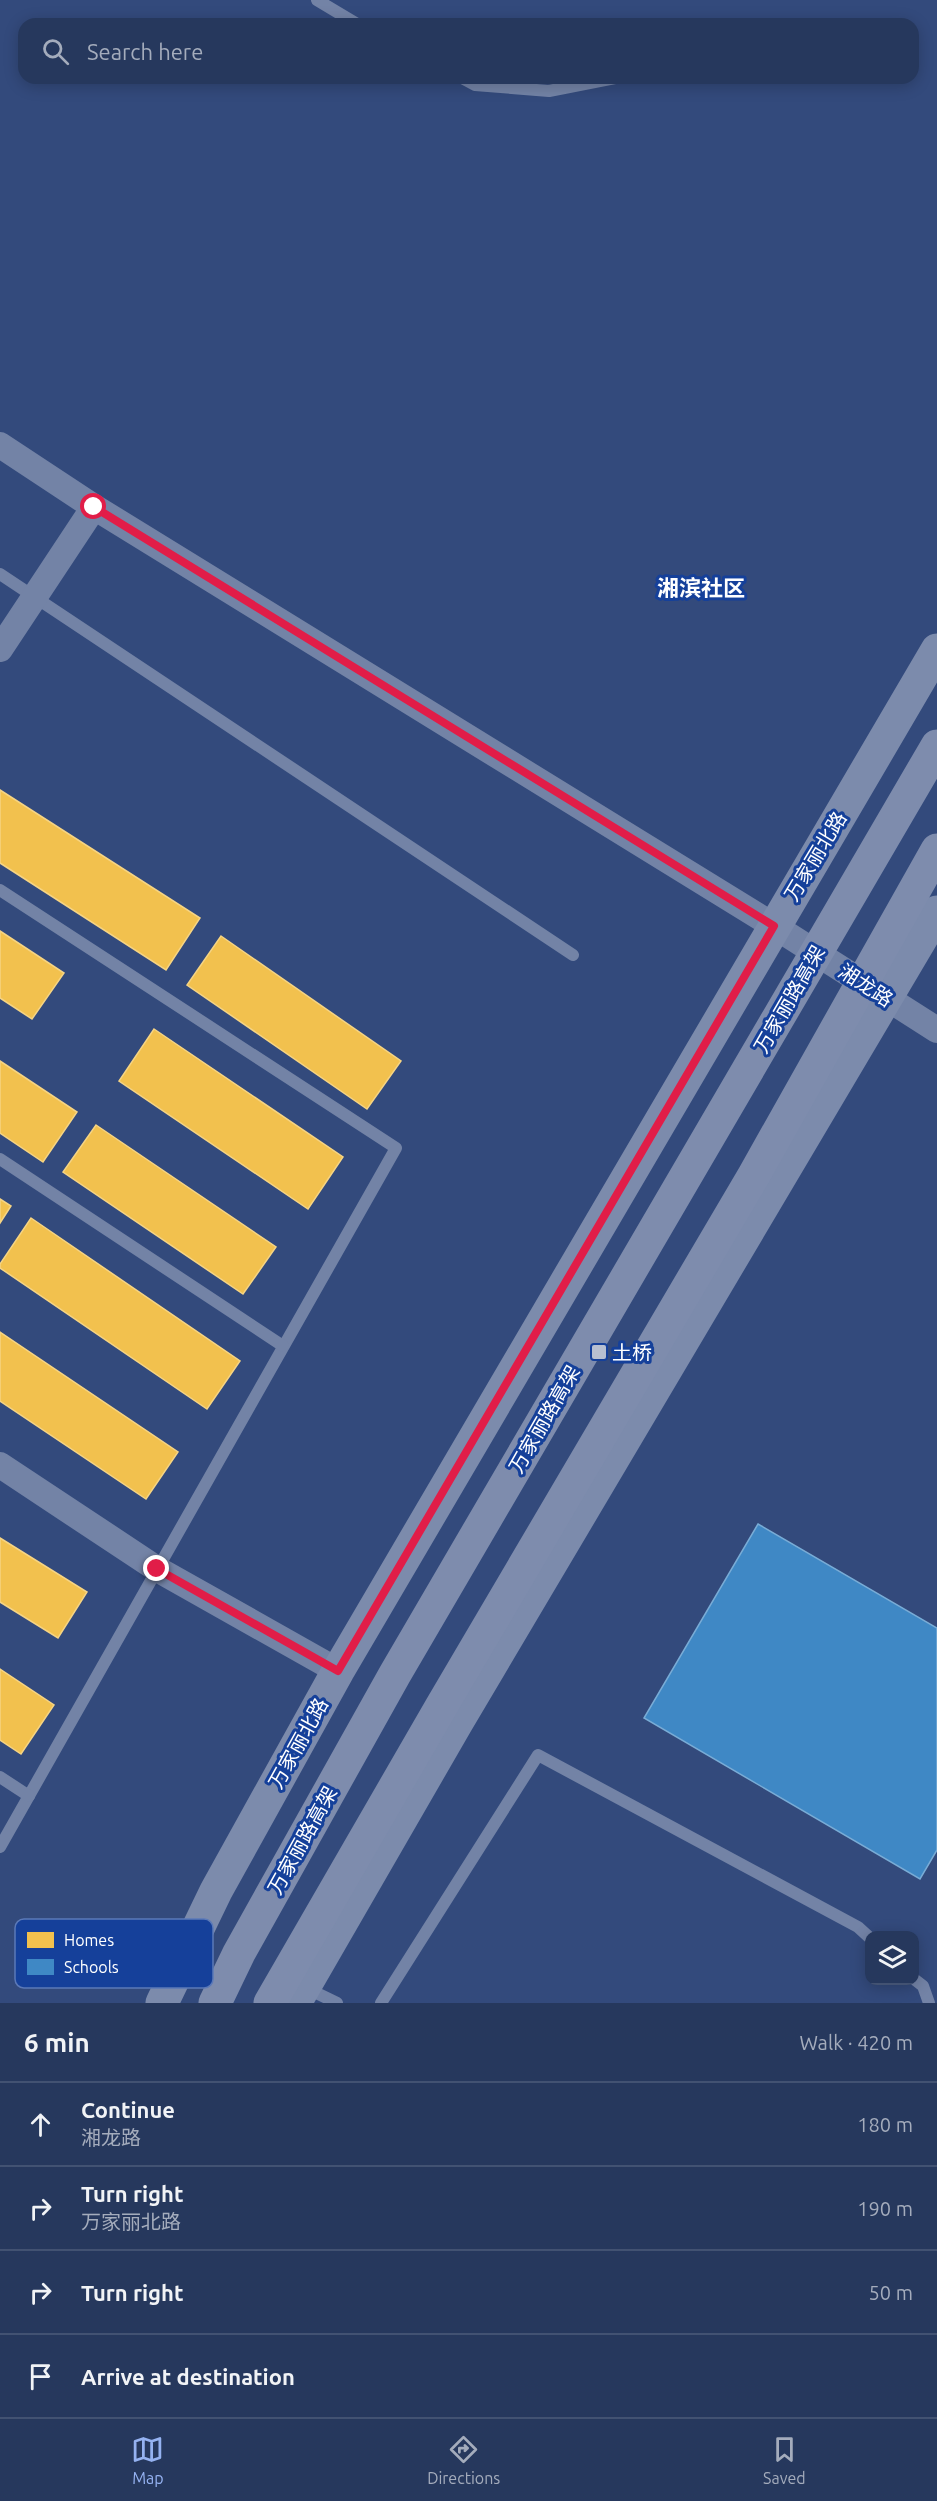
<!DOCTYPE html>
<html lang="en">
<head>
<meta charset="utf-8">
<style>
	body { margin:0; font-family:Ubuntu,"Noto Sans SC",sans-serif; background:#324366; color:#f1f3f6 }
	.controls { position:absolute; right:18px; bottom:18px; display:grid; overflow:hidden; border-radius:12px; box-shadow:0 3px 15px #0003 }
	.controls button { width:54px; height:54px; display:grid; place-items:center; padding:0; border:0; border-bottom:2px solid #425272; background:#26385d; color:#f1f3f6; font:30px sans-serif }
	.stop { position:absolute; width:18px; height:18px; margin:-14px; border:4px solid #e11d48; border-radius:50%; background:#fff }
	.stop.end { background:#e11d48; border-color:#fff; box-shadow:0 2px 6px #0008 }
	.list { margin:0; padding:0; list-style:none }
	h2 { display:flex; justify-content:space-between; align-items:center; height:78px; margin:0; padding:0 24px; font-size:26px }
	h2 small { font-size:20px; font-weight:400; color:#a4acbc }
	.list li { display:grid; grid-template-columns:39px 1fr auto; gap:18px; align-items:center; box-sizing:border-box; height:84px; padding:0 24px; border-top:2px solid #425272 }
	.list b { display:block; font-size:22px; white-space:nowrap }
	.list p { margin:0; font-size:20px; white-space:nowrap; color:#a4acbc }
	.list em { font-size:20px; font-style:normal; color:#a4acbc }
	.icon { flex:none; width:33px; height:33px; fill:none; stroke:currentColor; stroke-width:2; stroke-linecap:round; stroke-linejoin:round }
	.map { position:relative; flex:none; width:937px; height:2003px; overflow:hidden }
	.search { position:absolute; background:#26385d; box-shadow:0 3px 15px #0003; left:18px; right:18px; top:18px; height:66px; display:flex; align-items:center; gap:15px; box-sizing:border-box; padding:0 21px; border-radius:18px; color:#a4acbc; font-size:22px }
	.sheet { height:414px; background:#26385d }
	nav { display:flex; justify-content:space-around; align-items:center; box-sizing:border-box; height:84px; border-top:2px solid #425272; background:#26385d; font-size:16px; color:#a4acbc }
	nav a { display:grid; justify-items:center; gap:3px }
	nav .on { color:#95b2f1 }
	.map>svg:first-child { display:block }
</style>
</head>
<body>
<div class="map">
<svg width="937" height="2003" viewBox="0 0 937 2003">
	<rect width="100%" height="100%" fill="#334a7c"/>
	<!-- homes -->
	<g fill="#f2c14e" stroke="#f6d483" stroke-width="1.5">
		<path d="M0 790 200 918 166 970 0 863Z"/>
		<path d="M0 931 64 973 32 1019 0 998Z"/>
		<path d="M221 936 401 1061 367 1109 187 985Z"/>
		<path d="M154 1029 343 1157 308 1209 119 1081Z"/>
		<path d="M0 1061 77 1112 43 1162 0 1133Z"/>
		<path d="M96 1125 276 1247 243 1294 63 1172Z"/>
		<path d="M0 1199 11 1206 0 1223Z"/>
		<path d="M31 1218 240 1361 207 1409 0 1268V1264Z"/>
		<path d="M0 1332 178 1452 146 1499 0 1401Z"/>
		<path d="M0 1538 87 1592 58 1638 0 1602Z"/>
		<path d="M0 1669 54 1705 21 1754 0 1740Z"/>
	</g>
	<!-- schools -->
	<path fill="#3f88c5" stroke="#79acd6" stroke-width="1.5" d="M758 1524 937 1628V1850L920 1879 644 1718Z"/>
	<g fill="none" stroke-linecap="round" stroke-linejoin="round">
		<!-- lane -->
		<g stroke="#7383a6" stroke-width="12">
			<path d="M317 0 357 24"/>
			<path d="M462 78 475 85 549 91 615 78"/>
			<path d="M0 574 573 955"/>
			<path d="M0 890 396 1148 0 1847"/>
			<path d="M0 1159 283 1346"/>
			<path d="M0 1777 29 1796"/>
			<path d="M914 1979 923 1986 929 2003"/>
			<path d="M306 1988 337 2003"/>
			<path d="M381 2003 538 1755 858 1927 870 1938"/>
		</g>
		<!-- street -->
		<g stroke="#7383a6" stroke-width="26">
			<path d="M0 445 94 507 774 926 937 1030"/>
			<path d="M0 649 94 507"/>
			<path d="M0 1465 157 1569 338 1671"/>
		</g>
		<!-- primary -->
		<g stroke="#7c8bac" stroke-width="33">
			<path d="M162 2003 216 1891 338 1671 937 650"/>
			<path d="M295 2003 456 1724 937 912"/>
		</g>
		<!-- highway -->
		<g stroke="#7e8cad" stroke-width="33">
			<path d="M215 2003 239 1953 395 1674 937 746"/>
			<path d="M270 2003 441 1707 754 1175 937 850"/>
		</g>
	</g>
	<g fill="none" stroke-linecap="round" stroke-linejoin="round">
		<!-- route -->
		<path stroke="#e11d48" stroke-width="8" d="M94 507 774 926 338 1671 157 1569"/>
	</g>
	<!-- markers -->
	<rect fill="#b8c0d1" stroke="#15409a" stroke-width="2" x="591" y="1344" width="16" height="16" rx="3"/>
	<g text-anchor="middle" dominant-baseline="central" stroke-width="6" stroke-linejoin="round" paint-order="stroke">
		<!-- street labels -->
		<g font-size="20" fill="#fff" stroke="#15409a">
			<text transform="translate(815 856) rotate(-59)">万家丽北路</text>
			<text transform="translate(866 985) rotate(33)">湘龙路</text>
			<text transform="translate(789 999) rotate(-60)">万家丽路高架</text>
			<text transform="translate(544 1419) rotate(-60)">万家丽路高架</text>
			<text transform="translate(298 1743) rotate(-61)">万家丽北路</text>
			<text transform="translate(302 1840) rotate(-61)">万家丽路高架</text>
		</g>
		<!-- poi labels -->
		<g font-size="20" fill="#fff" stroke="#15409a" text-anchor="start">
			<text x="612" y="1352">土桥</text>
		</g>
		<!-- quarter labels -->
		<g font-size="22" font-weight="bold" fill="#fff" stroke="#15409a">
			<text x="701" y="587">湘滨社区</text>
		</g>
	</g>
	<!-- legend -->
	<rect x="15" y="1919" width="198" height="69" rx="9" fill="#15409a" stroke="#5b79b8" stroke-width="1.5"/>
	<rect x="27" y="1932" width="27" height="16" fill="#f2c14e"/>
	<rect x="27" y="1959" width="27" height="16" fill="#3f88c5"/>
	<g font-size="16" fill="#fff">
		<text x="64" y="1946">Homes</text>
		<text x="64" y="1973">Schools</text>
	</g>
</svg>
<div class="controls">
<button><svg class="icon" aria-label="layers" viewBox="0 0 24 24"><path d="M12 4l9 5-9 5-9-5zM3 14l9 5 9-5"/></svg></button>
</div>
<div class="stop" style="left:94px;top:507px"></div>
<div class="stop end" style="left:157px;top:1569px"></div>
<div class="search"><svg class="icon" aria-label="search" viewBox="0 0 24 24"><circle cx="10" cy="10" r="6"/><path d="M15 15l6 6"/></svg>Search here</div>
</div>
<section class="sheet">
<h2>6 min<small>Walk · 420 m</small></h2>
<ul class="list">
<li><svg class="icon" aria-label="ahead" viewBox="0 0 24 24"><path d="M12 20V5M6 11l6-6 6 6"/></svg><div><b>Continue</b><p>湘龙路</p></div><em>180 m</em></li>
<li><svg class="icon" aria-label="right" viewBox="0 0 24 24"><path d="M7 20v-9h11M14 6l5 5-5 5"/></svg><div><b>Turn right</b><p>万家丽北路</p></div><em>190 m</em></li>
<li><svg class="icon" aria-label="right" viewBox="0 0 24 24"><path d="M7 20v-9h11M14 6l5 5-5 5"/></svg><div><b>Turn right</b></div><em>50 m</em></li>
<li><svg class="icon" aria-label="arrive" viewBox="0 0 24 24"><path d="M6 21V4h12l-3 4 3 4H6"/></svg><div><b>Arrive at destination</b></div></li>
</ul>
</section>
<nav>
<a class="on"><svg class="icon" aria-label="map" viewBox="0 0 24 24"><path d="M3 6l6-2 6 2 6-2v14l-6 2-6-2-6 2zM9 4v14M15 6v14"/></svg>Map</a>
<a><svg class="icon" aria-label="directions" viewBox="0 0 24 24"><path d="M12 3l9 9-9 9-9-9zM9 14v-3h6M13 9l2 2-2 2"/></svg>Directions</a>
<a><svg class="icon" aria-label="saved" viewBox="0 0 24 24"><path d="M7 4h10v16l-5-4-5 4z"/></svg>Saved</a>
</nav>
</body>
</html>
